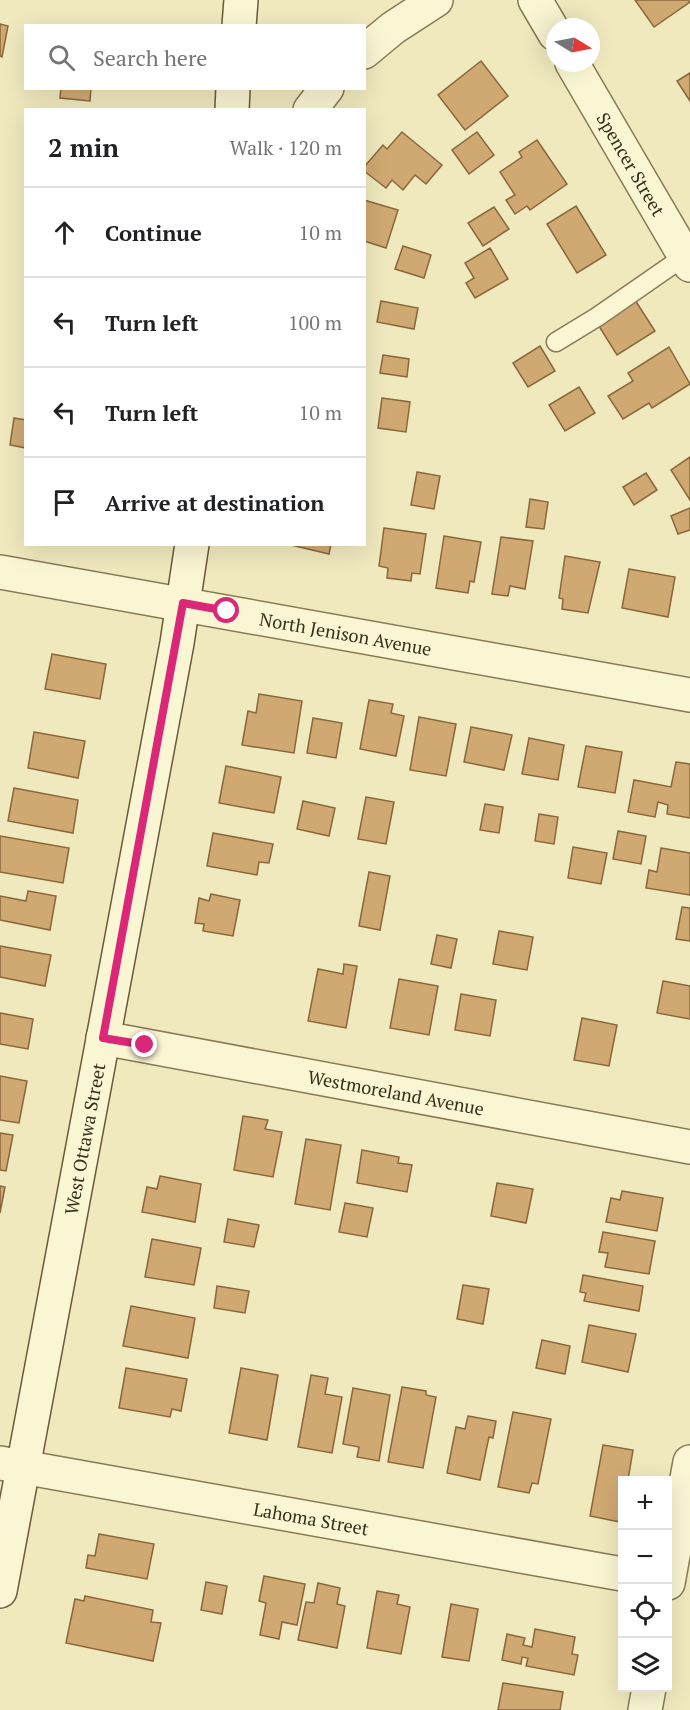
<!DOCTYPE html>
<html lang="en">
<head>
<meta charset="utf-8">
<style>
	body { margin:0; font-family:"PT Serif",serif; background:#f2f2f2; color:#202124 }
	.controls { position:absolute; right:18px; bottom:18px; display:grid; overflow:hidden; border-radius:0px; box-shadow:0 6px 24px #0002 }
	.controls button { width:54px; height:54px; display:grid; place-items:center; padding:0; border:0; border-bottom:2px solid #e0e0e0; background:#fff; color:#202124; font:30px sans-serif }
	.compass { position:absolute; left:546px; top:18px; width:54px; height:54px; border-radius:50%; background:#fff; box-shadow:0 6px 24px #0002; rotate:100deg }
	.stop { position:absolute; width:18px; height:18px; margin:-14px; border:4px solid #db2777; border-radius:50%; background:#fff }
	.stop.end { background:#db2777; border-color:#fff; box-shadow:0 2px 6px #0008 }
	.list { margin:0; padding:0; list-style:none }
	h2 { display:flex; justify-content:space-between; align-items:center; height:78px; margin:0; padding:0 24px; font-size:26px }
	h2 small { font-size:20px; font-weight:400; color:#757577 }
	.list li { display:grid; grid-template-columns:39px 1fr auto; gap:18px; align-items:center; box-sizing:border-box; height:90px; padding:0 24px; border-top:2px solid #e0e0e0 }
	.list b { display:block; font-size:22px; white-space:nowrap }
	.list em { font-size:20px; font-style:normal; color:#757577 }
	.icon { flex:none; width:33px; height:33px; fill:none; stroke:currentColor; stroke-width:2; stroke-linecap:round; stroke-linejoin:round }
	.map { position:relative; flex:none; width:690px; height:1710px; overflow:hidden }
	.search { position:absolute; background:#fff; box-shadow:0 6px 24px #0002; left:24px; top:24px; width:342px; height:66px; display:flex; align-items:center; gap:15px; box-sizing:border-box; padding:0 21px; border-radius:0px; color:#757577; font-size:22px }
	.panel { position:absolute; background:#fff; box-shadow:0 6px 24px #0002; left:24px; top:108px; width:342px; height:438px; border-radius:0px }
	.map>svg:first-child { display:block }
</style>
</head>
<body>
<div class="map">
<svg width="690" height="1710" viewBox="0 0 690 1710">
	<rect width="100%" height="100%" fill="#f0e9be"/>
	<!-- building -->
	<g fill="#d0a972" stroke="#89673b" stroke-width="1.5">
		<path d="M635 0H688L690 2 654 27Z"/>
		<path d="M0 24 8 26 2 57 0 56Z"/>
		<path d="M481 61 508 96 465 130 438 95Z"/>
		<path d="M690 73V101L677 81Z"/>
		<path d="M61 88H91L90 101 60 98Z"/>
		<path d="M402 132 442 165 426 184 415 175 403 190 392 180 386 188 364 171V167L383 145 387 149Z"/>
		<path d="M477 132 494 155 469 174 452 150Z"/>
		<path d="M537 140 567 184 530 210 527 206 515 214 506 200 515 195 500 172 522 157 519 152Z"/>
		<path d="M364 200 398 210 386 248 364 241Z"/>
		<path d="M576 206 606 255 577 273 547 224Z"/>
		<path d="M494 207 509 229 483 246 468 223Z"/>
		<path d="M403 246 431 255 424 278 395 269Z"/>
		<path d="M490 248 508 279 475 298 466 283 474 278 465 263Z"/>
		<path d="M635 300 655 331 617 355 597 323Z"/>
		<path d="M381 301 418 308 414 329 377 322Z"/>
		<path d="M540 346 555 371 528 387 513 363Z"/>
		<path d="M669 347 690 384 652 408 649 403 623 419 608 396 633 381 628 373Z"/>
		<path d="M383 355 409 359 407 377 380 373Z"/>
		<path d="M579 387 595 413 565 431 549 405Z"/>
		<path d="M382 398 410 402 406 432 378 428Z"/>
		<path d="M14 418 26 420V448L10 445Z"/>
		<path d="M690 457V500L671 470Z"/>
		<path d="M417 472 440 476 434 509 411 505Z"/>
		<path d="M646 473 657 490 634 505 623 487Z"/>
		<path d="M530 499 548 502 544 529 526 527Z"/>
		<path d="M690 508V530L678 534 671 516Z"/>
		<path d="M384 528 426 534 420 574 412 573 411 581 387 578 388 568 379 566Z"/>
		<path d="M444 536 481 542 474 582 470 581 468 593 436 588Z"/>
		<path d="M501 537 533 541 525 589 510 586 508 596 492 594Z"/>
		<path d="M287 544H331L329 554Z"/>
		<path d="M565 556 600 562 588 613 562 609 563 599 559 598Z"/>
		<path d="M629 569 675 577 668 617 622 608Z"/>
		<path d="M52 654 106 664 100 699 45 689Z"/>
		<path d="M259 694 302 701 294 753 242 745 248 711 256 713Z"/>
		<path d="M369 700 393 704 391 713 404 716 396 756 360 749Z"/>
		<path d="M419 717 456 724 446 776 410 770Z"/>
		<path d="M313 718 342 723 336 758 307 753Z"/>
		<path d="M471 727 512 735 504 770 464 762Z"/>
		<path d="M34 732 85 741 78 778 28 768Z"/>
		<path d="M529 738 564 745 558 780 522 774Z"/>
		<path d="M586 746 622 752 615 793 578 787Z"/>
		<path d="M676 762 690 764V818L667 814 668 805 658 802 655 817 628 812 634 780 671 787Z"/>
		<path d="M226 766 281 777 274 813 219 803Z"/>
		<path d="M14 788 78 800 73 833 8 821Z"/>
		<path d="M366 797 394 802 386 844 358 839Z"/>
		<path d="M303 801 335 808 329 836 297 829Z"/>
		<path d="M485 804 503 807 499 833 480 830Z"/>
		<path d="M539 814 558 817 554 844 535 841Z"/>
		<path d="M618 831 646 836 641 864 613 859Z"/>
		<path d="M213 833 273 844 269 863 259 862 257 875 207 866Z"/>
		<path d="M0 836 69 848 63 883 0 872Z"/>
		<path d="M573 847 607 853 601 884 568 878Z"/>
		<path d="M661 848 690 853V895L646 888 649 870 657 872Z"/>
		<path d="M369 872 390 876 380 930 359 926Z"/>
		<path d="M28 891 56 896 50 930 0 920V896L26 901Z"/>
		<path d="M211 894 240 900 233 936 203 931 204 924 195 923 199 898 209 901Z"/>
		<path d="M682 907 690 908V941L676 939Z"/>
		<path d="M499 931 533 937 527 970 493 964Z"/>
		<path d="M437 935 457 939 451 968 431 964Z"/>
		<path d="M0 946 51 955 45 986 0 977Z"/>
		<path d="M344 964 357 966 346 1028 308 1021 318 969 343 974Z"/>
		<path d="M399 979 438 986 429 1035 390 1028Z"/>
		<path d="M663 981 690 986V1019L657 1013Z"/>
		<path d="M461 994 496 1000 490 1036 455 1030Z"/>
		<path d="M0 1013 33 1019 28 1049 0 1044Z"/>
		<path d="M582 1018 617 1025 609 1066 574 1060Z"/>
		<path d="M0 1076 27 1081 19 1123 0 1120Z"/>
		<path d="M243 1116 268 1120 265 1129 282 1132 273 1177 234 1170Z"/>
		<path d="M0 1133 13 1135 6 1171 0 1170Z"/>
		<path d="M306 1139 341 1145 330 1210 295 1204Z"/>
		<path d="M362 1150 399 1157 398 1163 412 1165 407 1192 357 1183Z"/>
		<path d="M160 1176 201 1184 195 1222 142 1212 147 1187 157 1189Z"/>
		<path d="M497 1183 533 1189 526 1223 491 1216Z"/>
		<path d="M0 1186 5 1187 0 1213Z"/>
		<path d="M622 1191 663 1198 657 1231 606 1222 611 1198 620 1200Z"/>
		<path d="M345 1203 373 1208 367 1237 339 1232Z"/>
		<path d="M228 1219 259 1225 254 1247 224 1242Z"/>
		<path d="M603 1232 655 1241 649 1274 605 1267 608 1253 599 1252Z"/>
		<path d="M152 1239 201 1248 194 1285 145 1277Z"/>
		<path d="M583 1275 643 1286 639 1311 584 1301 586 1293 580 1292Z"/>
		<path d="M463 1285 489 1289 483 1324 457 1319Z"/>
		<path d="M217 1286 249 1291 245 1313 214 1308Z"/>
		<path d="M131 1306 195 1318 188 1358 123 1346Z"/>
		<path d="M589 1325 636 1334 628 1372 582 1362Z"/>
		<path d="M542 1340 570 1346 565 1374 536 1368Z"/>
		<path d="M126 1368 187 1379 181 1411 172 1409 170 1417 119 1408Z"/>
		<path d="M241 1368 278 1375 267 1440 229 1433Z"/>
		<path d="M311 1375 328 1378 325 1394 342 1397 332 1453 298 1447Z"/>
		<path d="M402 1387 426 1391V1395L436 1397 423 1468 388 1462Z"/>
		<path d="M353 1388 390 1395 379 1461 357 1457 359 1447 343 1444Z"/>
		<path d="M513 1412 551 1419 538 1484 532 1483 529 1493 498 1487Z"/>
		<path d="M468 1416 496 1421 493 1438 489 1437 480 1480 447 1473 456 1427 465 1429Z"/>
		<path d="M603 1445 633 1450 628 1480H622L620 1522 590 1516Z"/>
		<path d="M99 1534 154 1544 147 1579 86 1568 88 1555 95 1556Z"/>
		<path d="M264 1576 305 1584 297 1625 282 1622 279 1639 260 1635 266 1603 259 1601Z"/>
		<path d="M206 1582 227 1586 222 1614 201 1610Z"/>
		<path d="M318 1583 340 1588 337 1604 345 1606 337 1648 298 1640 306 1602 314 1603Z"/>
		<path d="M377 1591 399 1595 397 1604 410 1607 401 1654 367 1648Z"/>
		<path d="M85 1596 153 1610 151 1622 161 1623 153 1661 66 1643 75 1599 84 1601Z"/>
		<path d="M451 1604 478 1609 469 1661 442 1657Z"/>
		<path d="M535 1629 575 1637 572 1654 578 1655 574 1675 526 1666 528 1658 522 1657 521 1664 502 1660 507 1634 525 1638 523 1645 532 1647Z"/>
		<path d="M503 1683 563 1692 560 1710H498Z"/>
	</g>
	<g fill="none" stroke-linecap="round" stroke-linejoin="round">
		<!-- lane casing -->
		<g stroke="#897a56" stroke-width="21">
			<path id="lane" d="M556 342 597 317 685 256"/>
		</g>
		<!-- street casing -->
		<g stroke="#897a56" stroke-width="36">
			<g id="street">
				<path d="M535 0 555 34"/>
				<path d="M364 52 393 28 436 0"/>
				<path id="s1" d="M572 63 690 265"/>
				<path d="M310 110 327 88"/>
				<path id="s2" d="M0 572 690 695"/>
				<path id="s3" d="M103 1038 690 1147"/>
				<path id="s4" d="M0 1463 622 1574"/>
				<path d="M668 1583 690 1462"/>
				<path d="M645 1710 649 1688"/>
			</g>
		</g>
		<!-- secondary casing -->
		<g stroke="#6b5a3a" stroke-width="36">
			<g id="secondary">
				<path d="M239 26 241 0"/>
				<path d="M232 110 233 88"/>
				<path id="s5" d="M0 1591 177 643 192 544"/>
			</g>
		</g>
		<!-- lane -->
		<use href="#lane" stroke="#faf5d2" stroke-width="18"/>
		<!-- street -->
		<use href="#street" stroke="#faf5d2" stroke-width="33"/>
		<!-- secondary -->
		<use href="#secondary" stroke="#faf5d2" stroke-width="33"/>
	</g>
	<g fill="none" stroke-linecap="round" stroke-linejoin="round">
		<!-- route -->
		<path stroke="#db2777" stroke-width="8" d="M145 1045 103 1038 183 603 227 611"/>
	</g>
	<g text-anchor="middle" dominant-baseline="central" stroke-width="6" stroke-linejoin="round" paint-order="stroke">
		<!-- street labels -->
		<g font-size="18" fill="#382e1c" stroke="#f7f2ce">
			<text stroke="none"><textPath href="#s1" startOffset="117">Spencer Street</textPath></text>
			<text stroke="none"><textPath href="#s2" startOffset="351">North Jenison Avenue</textPath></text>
			<text stroke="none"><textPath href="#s3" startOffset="298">Westmoreland Avenue</textPath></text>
			<text stroke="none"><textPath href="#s5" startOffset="460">West Ottawa Street</textPath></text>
			<text stroke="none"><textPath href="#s4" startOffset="316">Lahoma Street</textPath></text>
		</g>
	</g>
</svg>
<div class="controls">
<button>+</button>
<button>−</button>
<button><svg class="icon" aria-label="locate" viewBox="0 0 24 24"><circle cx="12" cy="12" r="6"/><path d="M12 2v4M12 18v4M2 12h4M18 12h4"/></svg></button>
<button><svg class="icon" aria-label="layers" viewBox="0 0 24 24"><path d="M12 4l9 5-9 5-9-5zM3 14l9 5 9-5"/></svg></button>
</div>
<svg class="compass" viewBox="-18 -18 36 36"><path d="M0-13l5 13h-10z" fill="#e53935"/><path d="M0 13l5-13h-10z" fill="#757577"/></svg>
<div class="stop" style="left:227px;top:611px"></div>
<div class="stop end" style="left:145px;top:1045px"></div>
<div class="search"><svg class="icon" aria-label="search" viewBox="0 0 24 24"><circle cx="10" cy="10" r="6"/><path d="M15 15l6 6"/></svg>Search here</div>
<section class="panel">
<h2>2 min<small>Walk · 120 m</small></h2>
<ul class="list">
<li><svg class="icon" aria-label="ahead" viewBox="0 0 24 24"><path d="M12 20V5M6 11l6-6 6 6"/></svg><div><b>Continue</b></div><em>10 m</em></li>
<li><svg class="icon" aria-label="left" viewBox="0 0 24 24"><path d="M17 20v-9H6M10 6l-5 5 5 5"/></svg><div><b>Turn left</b></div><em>100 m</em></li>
<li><svg class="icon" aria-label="left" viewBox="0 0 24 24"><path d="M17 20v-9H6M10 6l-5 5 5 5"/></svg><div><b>Turn left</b></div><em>10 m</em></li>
<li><svg class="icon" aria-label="arrive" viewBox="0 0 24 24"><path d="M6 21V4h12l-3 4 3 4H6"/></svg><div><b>Arrive at destination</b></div></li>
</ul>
</section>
</div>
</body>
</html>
